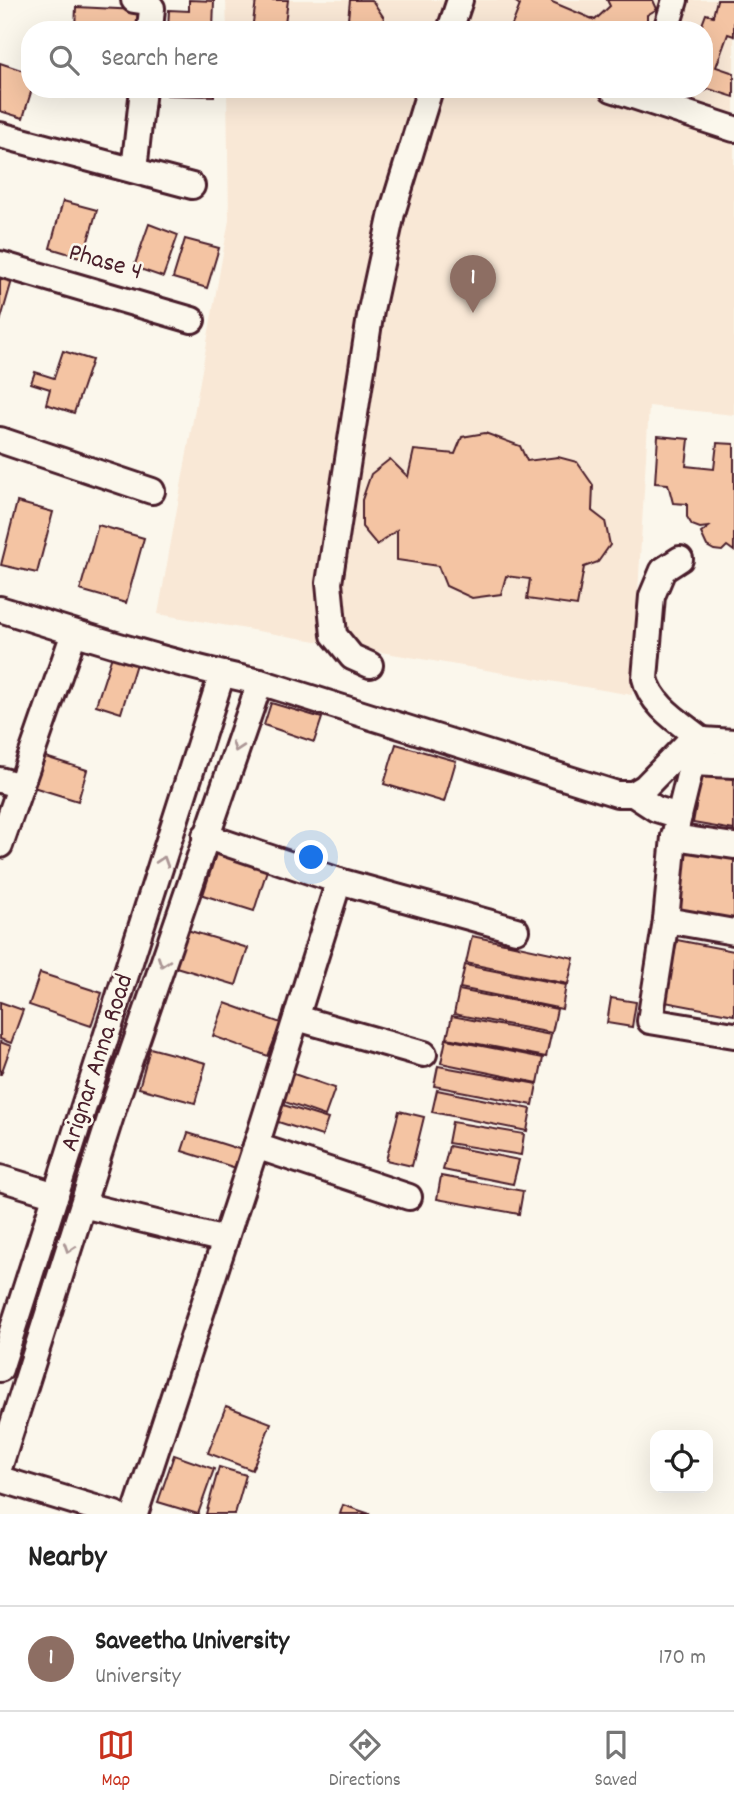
<!DOCTYPE html>
<html lang="en">
<head>
<meta charset="utf-8">
<style>
	body { margin:0; font-family:Dekko,sans-serif; background:#f2f2f2; color:#222 }
	.controls { position:absolute; right:21px; bottom:21px; display:grid; overflow:hidden; border-radius:14px; box-shadow:0 7px 28px #0002 }
	.controls button { width:63px; height:63px; display:grid; place-items:center; padding:0; border:0; border-bottom:2px solid #e0e0e0; background:#fff; color:#222; font:35px sans-serif }
	.you { position:absolute; left:312px; top:858px; width:24px; height:24px; margin:-18px; border:5px solid #fff; border-radius:50%; background:#1a73e8; box-shadow:0 0 0 10px #1a73e833 }
	.badge { display:grid; place-items:center; width:46px; height:46px; border-radius:50%; background:#c8321e; color:#fff; font-size:23px; font-weight:700 }
	.pin { position:absolute; translate:-50% -58px; filter:drop-shadow(0 2px 4px #0008) }
	.pin::after { content:''; position:absolute; top:37px; width:24px; height:21px; background:inherit; clip-path:polygon(0 0,100% 0,50% 100%) }
	.list { margin:0; padding:0; list-style:none }
	h2 { display:flex; justify-content:space-between; align-items:center; height:91px; margin:0; padding:0 28px; font-size:30px }
	h2 small { font-size:23px; font-weight:400; color:#767676 }
	.list li { display:grid; grid-template-columns:46px 1fr auto; gap:21px; align-items:center; box-sizing:border-box; height:105px; padding:0 28px; border-top:2px solid #e0e0e0 }
	.list b { display:block; font-size:26px; white-space:nowrap }
	.list p { margin:0; font-size:23px; white-space:nowrap; color:#767676 }
	.list em { font-size:23px; font-style:normal; color:#767676 }
	.icon { flex:none; width:38px; height:38px; fill:none; stroke:currentColor; stroke-width:2; stroke-linecap:round; stroke-linejoin:round }
	.map { position:relative; flex:none; width:734px; height:1514px; overflow:hidden }
	.search { position:absolute; background:#fff; box-shadow:0 7px 28px #0002; left:21px; right:21px; top:21px; height:77px; display:flex; align-items:center; gap:18px; box-sizing:border-box; padding:0 24px; border-radius:28px; color:#767676; font-size:26px }
	.sheet { height:196px; background:#fff }
	nav { display:flex; justify-content:space-around; align-items:center; box-sizing:border-box; height:98px; border-top:2px solid #e0e0e0; background:#fff; font-size:19px; color:#767676 }
	nav a { display:grid; justify-items:center; gap:4px }
	nav .on { color:#c8321e }
	.map>svg:first-child { display:block }
</style>
</head>
<body>
<div class="map">
<svg width="734" height="1514" viewBox="0 0 734 1514">
	<rect width="100%" height="100%" fill="#fbf7ec"/>
	<filter id="ink" filterUnits="userSpaceOnUse"><feTurbulence type="fractalNoise" baseFrequency=".0143" numOctaves="2"/><feDisplacementMap in="SourceGraphic" scale="14" xChannelSelector="R" yChannelSelector="G"/><feConvolveMatrix kernelMatrix="1 2 1 2 8 2 1 2 1" color-interpolation-filters="sRGB"/></filter>
	<g filter="url(#ink)">
		<!-- built -->
		<path fill="#f9e8d6" d="M226 0H734V415L649 406 632 695 158 614 229 220 227 89H704V30H227Z"/>
		<!-- building -->
		<g fill="#f4c4a3" stroke="#4a1f2b" stroke-width="2">
			<path d="M189 0 214 1 213 30H168L169 10 189 11Z"/>
			<path d="M256 0H288L285 23 347 29 350 0H372L384 18 382 30H252Z"/>
			<path d="M513 0H551L552 2 595 20 610 6 607 0H653L657 9 647 15V28L643 30H510L520 5Z"/>
			<path d="M717 0H734V36L728 34 716 67 734 73V97L709 89 695 95 681 89H704V30H700L706 14 713 16Z"/>
			<path d="M76 7 138 10 137 30H75Z"/>
			<path d="M0 63 30 73V89H32L23 118 0 111Z"/>
			<path d="M167 89H214V96L167 95Z"/>
			<path d="M63 201 97 210 83 258 50 248Z"/>
			<path d="M149 224 178 235 163 277 134 267Z"/>
			<path d="M185 239 219 248 207 288 173 278Z"/>
			<path d="M0 268 13 277 0 322Z"/>
			<path d="M63 351 92 360 74 413 46 404 50 389 31 383 35 372 54 378Z"/>
			<path d="M485 433 520 446 527 461 558 457 577 462 593 485 592 511 605 521 610 545 598 562 584 567 577 606 527 599 530 579 506 576 501 594 472 598 446 586 438 566 397 560V530L377 545 362 527V500L371 474 390 459 408 477 414 450 455 454 462 437Z"/>
			<path d="M658 436 689 439 686 466 714 469 717 443 734 444V551L727 546 722 551 714 550 707 546 701 533 709 527 700 528 692 525 687 517V504L673 503 668 484 655 483Z"/>
			<path d="M17 502 53 512 37 573 1 565Z"/>
			<path d="M98 525 144 538 126 603 80 590Z"/>
			<path d="M114 650 138 657 121 713 96 705Z"/>
			<path d="M271 703 322 718 314 742 264 725Z"/>
			<path d="M396 744 456 761 444 802 384 784Z"/>
			<path d="M39 755 87 770 78 801 30 786Z"/>
			<path d="M702 771 734 776V830L693 823Z"/>
			<path d="M687 847 734 855V923L675 913Z"/>
			<path d="M217 851 268 867 254 911 203 895Z"/>
			<path d="M187 930 248 948 236 985 176 967Z"/>
			<path d="M472 936 574 958 568 984 466 963Z"/>
			<path d="M677 940 734 951V1015L665 1002Z"/>
			<path d="M465 965 566 985 562 1009 460 988Z"/>
			<path d="M40 973 102 993 91 1026 29 1005Z"/>
			<path d="M459 990 557 1009 552 1033 454 1014Z"/>
			<path d="M611 998 636 1002 632 1027 607 1023Z"/>
			<path d="M0 1002 23 1010 11 1043 0 1039Z"/>
			<path d="M225 1003 281 1023 268 1056 213 1036Z"/>
			<path d="M452 1016 551 1035 546 1057 447 1038Z"/>
			<path d="M446 1039 543 1058 538 1083 441 1063Z"/>
			<path d="M0 1042 11 1046 1 1074H0Z"/>
			<path d="M150 1048 206 1063 195 1103 139 1088Z"/>
			<path d="M438 1066 537 1084 533 1105 434 1086Z"/>
			<path d="M291 1073 335 1088 325 1116 282 1101Z"/>
			<path d="M437 1090 531 1109 527 1131 432 1112Z"/>
			<path d="M277 1103 328 1119 322 1136 272 1120Z"/>
			<path d="M399 1111 424 1117 412 1166 386 1160Z"/>
			<path d="M452 1122 524 1134 521 1155 448 1143Z"/>
			<path d="M188 1133 242 1150 236 1168 182 1151Z"/>
			<path d="M449 1146 519 1160 513 1184 443 1170Z"/>
			<path d="M441 1176 523 1191 519 1214 437 1199Z"/>
			<path d="M226 1406 271 1423 252 1470 208 1453Z"/>
			<path d="M174 1455 214 1469 198 1514 158 1502Z"/>
			<path d="M219 1467 246 1475 235 1514H206Z"/>
			<path d="M343 1505 370 1514H340Z"/>
		</g>
		<g fill="none" stroke-linecap="round" stroke-linejoin="round">
			<!-- minor casing -->
			<g stroke="#4a1f2b" stroke-width="30">
				<g id="minor">
					<path d="M134 0 147 2 152 8 150 30"/>
					<path d="M450 30 460 0"/>
					<path d="M666 30 675 0"/>
					<path d="M612 89 734 129"/>
					<path d="M0 135 192 186"/>
					<path d="M134 170 143 89"/>
					<path d="M0 264 192 320"/>
					<path d="M0 440 152 491"/>
					<path d="M680 559 663 570 652 596 645 678C651 706 681 723 702 740"/>
					<path d="M0 609C85 636 172 664 260 682L617 794H633L645 787 687 744 702 740 734 742"/>
					<path d="M370 665 352 657 334 635 329 583 371 310 392 213 430 89"/>
					<path d="M0 780 21 786"/>
					<path d="M633 794 656 809 679 816 674 837 666 920 650 1021 734 1035"/>
					<path d="M679 816 692 763 734 765"/>
					<path d="M205 836 339 881"/>
					<path d="M674 837 734 846"/>
					<path d="M0 845 74 633"/>
					<path d="M666 920 734 932"/>
					<path d="M297 1018 424 1054"/>
					<path d="M256 1146 409 1197"/>
					<path d="M0 1178 56 1195"/>
					<path d="M83 1205 225 1240"/>
					<path d="M0 1369 222 674"/>
					<path d="M0 1465 116 1100 260 682"/>
					<path d="M0 1479 115 1514"/>
					<path d="M135 1514 256 1146 339 881 516 930"/>
				</g>
			</g>
			<!-- minor -->
			<use href="#minor" stroke="#fbf7ec" stroke-width="24"/>
		</g>
		<!-- one-way arrows -->
		<defs><path id="oneway-chevron" d="M-2-3.5L2.5 0L-2 3.5" fill="none" stroke-width="1.6" stroke-linecap="round" stroke-linejoin="round" transform="scale(1.75)"/></defs>
		<g stroke="#ab9695">
			<use href="#oneway-chevron" transform="translate(237 747) rotate(109)"/>
			<use href="#oneway-chevron" transform="translate(163 861) rotate(-72)"/>
			<use href="#oneway-chevron" transform="translate(163 962) rotate(109)"/>
			<use href="#oneway-chevron" transform="translate(69 1248) rotate(108)"/>
		</g>
	</g>
	<g text-anchor="middle" dominant-baseline="central" stroke-width="5" stroke-linejoin="round" paint-order="stroke">
		<!-- street labels -->
		<g font-size="26" fill="#4a1f2b" stroke="#fbf7ec">
			<text transform="translate(105 263) rotate(16)">Phase 4</text>
			<text transform="translate(98 1063) rotate(-72)">Arignar Anna Road</text>
		</g>
	</g>
</svg>
<div class="controls">
<button><svg class="icon" aria-label="locate" viewBox="0 0 24 24"><circle cx="12" cy="12" r="6"/><path d="M12 2v4M12 18v4M2 12h4M18 12h4"/></svg></button>
</div>
<div class="you"></div>
<div class="pin badge" style="left:473px;top:313px;background:#8d6e63">1</div>
<div class="search"><svg class="icon" aria-label="search" viewBox="0 0 24 24"><circle cx="10" cy="10" r="6"/><path d="M15 15l6 6"/></svg>Search here</div>
</div>
<section class="sheet">
<h2>Nearby<small></small></h2>
<ul class="list">
<li><span class="badge" style="background:#8d6e63">1</span><div><b>Saveetha University</b><p>University</p></div><em>170 m</em></li>
</ul>
</section>
<nav>
<a class="on"><svg class="icon" aria-label="map" viewBox="0 0 24 24"><path d="M3 6l6-2 6 2 6-2v14l-6 2-6-2-6 2zM9 4v14M15 6v14"/></svg>Map</a>
<a><svg class="icon" aria-label="directions" viewBox="0 0 24 24"><path d="M12 3l9 9-9 9-9-9zM9 14v-3h6M13 9l2 2-2 2"/></svg>Directions</a>
<a><svg class="icon" aria-label="saved" viewBox="0 0 24 24"><path d="M7 4h10v16l-5-4-5 4z"/></svg>Saved</a>
</nav>
</body>
</html>
